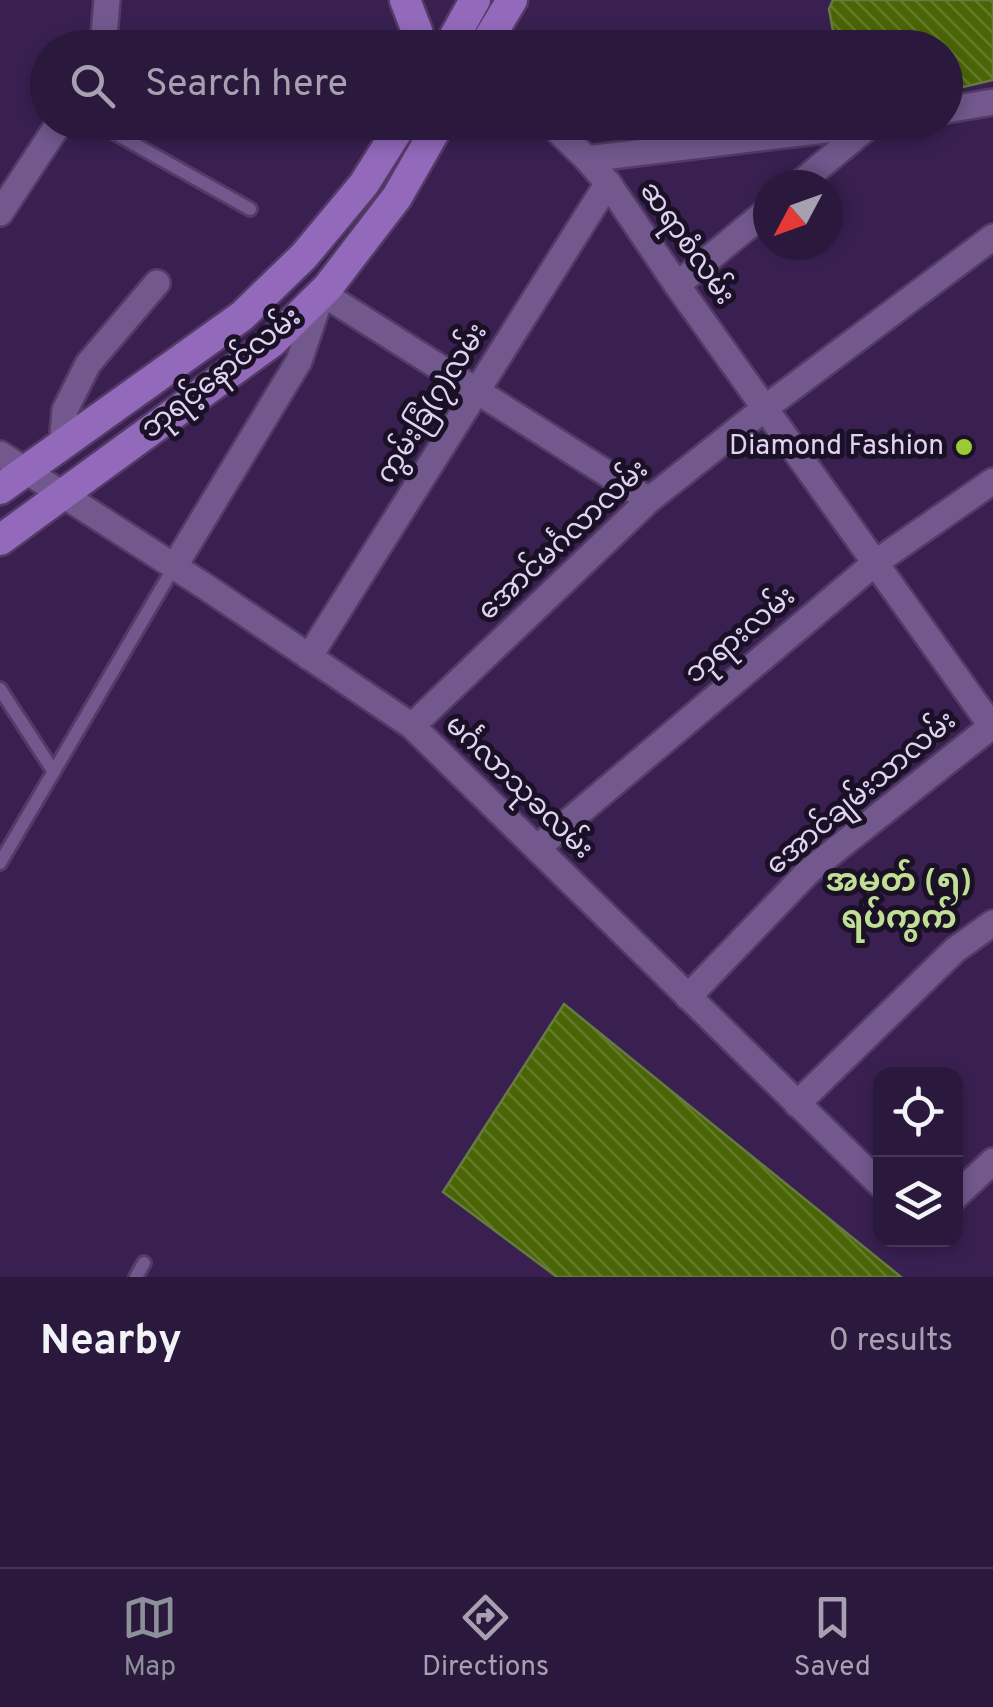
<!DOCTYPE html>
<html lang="en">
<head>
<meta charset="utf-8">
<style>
	body { margin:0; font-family:Overpass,"Noto Sans Myanmar",sans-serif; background:#332144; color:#f1f3f6 }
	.controls { position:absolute; right:30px; bottom:30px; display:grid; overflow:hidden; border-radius:20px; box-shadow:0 5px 15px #0003 }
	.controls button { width:90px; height:90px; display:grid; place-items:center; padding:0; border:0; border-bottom:2px solid #473757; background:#2b183d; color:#f1f3f6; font:50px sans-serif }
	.compass { position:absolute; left:753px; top:170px; width:90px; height:90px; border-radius:50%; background:#2b183d; box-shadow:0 5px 15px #0003; rotate:229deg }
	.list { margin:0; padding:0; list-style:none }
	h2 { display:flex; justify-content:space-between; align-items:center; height:130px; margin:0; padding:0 40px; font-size:42px }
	h2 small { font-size:32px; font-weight:400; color:#a6a0b0 }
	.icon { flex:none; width:55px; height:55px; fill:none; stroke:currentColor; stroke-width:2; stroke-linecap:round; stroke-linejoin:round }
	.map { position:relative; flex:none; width:993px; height:1277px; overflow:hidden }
	.search { position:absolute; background:#2b183d; box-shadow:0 5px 15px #0003; left:30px; right:30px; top:30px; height:110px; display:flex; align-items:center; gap:25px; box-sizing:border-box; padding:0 35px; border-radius:55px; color:#a6a0b0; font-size:38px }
	.sheet { height:290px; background:#2b183d }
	nav { display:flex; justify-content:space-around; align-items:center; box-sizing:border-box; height:140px; border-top:2px solid #473757; background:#2b183d; font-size:28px; color:#a6a0b0 }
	nav a { display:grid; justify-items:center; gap:5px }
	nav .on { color:#8c9099 }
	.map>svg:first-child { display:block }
</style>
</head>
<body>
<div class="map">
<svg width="993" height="1277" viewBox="0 0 993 1277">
	<defs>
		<pattern id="building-back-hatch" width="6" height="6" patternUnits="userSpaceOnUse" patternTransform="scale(2.5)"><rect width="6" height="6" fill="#4a6505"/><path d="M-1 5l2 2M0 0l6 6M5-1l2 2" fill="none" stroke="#647a2a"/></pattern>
	</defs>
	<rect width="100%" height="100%" fill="#392051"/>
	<!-- building -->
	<g fill="url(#building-back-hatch)" stroke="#657b40" stroke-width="2.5">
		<path d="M833 0H993V80L946 91V48H817L835 42 829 9Z"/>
		<path d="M564 1004 901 1277H557L443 1192Z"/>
	</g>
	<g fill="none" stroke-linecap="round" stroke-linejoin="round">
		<!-- service casing -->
		<g stroke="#533b66" stroke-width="18">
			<g id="service">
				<path d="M95 122 250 209"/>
				<path d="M0 689 54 772"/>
				<path d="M0 863 174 567"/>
				<path d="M136 1277 144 1263"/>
			</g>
		</g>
		<!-- minor casing -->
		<g stroke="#533b66" stroke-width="30">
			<g id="minor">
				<path d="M103 48 107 0"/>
				<path d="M946 110 993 102"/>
				<path d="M549 122 587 159 608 183 677 285 993 728"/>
				<path d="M587 159 834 129 873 122"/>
				<path d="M798 185 871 124"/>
				<path d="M0 213 60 122"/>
				<path d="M677 285 768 210"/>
				<path d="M62 445 65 410 88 364 157 283"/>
				<path d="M0 454 206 587 412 726 880 1184"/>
				<path d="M174 567 299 361 322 293 649 500"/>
				<path d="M309 657 608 183"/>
				<path d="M412 726 649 500 765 408 993 237"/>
				<path d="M537 848 875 563 993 481"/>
				<path d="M688 997 809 871 993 725"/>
				<path d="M797 1104 955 950 993 923"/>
				<path d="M956 1196 993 1161"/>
			</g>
		</g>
		<!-- primary casing -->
		<g stroke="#533b66" stroke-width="35">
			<g id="primary">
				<path d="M405 0 417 31 421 48"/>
				<path d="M448 48 475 0"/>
				<path d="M483 48 512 0"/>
				<path d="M0 489 242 316 304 256 364 184 403 122"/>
				<path d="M0 540 272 342 328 287 397 197 440 122"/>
			</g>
		</g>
		<!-- service -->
		<use href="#service" stroke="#72588d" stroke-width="12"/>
		<!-- minor -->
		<use href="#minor" stroke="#72588d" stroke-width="25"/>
		<!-- primary -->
		<use href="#primary" stroke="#9269bb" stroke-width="30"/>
	</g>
	<!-- markers -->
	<circle fill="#9bcb33" stroke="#1b1126" stroke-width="4" cx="964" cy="447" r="10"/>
	<g text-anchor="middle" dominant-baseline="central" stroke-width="10" stroke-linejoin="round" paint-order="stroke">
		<!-- street labels -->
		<g font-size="28" fill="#e1d3f2" stroke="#1b1126">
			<text transform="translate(686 244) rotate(55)">ဆရာစံလမ်း</text>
			<text transform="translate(222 374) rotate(-38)">ဘုရင့်နောင်လမ်း</text>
			<text transform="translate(433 404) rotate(-58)">ကွမ်းခြံ(၇)လမ်း</text>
			<text transform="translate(564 541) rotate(-43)">အောင်မင်္ဂလာလမ်း</text>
			<text transform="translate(741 636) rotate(-40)">ဘုရားလမ်း</text>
			<text transform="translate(518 788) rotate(44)">မင်္ဂလာသုခလမ်း</text>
			<text transform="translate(862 794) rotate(-40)">အောင်ချမ်းသာလမ်း</text>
		</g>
		<!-- poi labels -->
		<g font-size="28" fill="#e1d3f2" stroke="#1b1126" text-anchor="end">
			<text x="944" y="447">Diamond Fashion</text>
		</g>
		<!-- quarter labels -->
		<g font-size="32" font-weight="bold" fill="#c1de95" stroke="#1b1126">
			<text x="899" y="883">အမှတ် (၅)<tspan x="899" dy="37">ရပ်ကွက်</tspan></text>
		</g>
	</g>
</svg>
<div class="controls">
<button><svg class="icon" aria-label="locate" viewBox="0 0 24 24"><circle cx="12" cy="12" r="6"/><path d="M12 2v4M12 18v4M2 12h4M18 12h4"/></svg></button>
<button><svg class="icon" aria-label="layers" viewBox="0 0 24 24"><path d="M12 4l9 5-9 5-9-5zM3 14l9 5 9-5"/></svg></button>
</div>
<svg class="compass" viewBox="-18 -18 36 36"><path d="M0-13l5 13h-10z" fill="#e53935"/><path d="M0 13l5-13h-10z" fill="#a6a0b0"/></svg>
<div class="search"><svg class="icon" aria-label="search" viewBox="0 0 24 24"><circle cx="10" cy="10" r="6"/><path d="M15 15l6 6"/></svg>Search here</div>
</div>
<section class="sheet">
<h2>Nearby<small>0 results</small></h2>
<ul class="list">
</ul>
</section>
<nav>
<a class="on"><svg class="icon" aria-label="map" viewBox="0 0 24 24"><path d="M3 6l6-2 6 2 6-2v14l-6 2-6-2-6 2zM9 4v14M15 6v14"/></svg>Map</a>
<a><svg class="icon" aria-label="directions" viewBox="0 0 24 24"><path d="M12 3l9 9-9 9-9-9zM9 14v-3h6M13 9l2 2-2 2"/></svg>Directions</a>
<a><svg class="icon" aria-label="saved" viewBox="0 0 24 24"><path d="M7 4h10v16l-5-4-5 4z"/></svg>Saved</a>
</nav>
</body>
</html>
